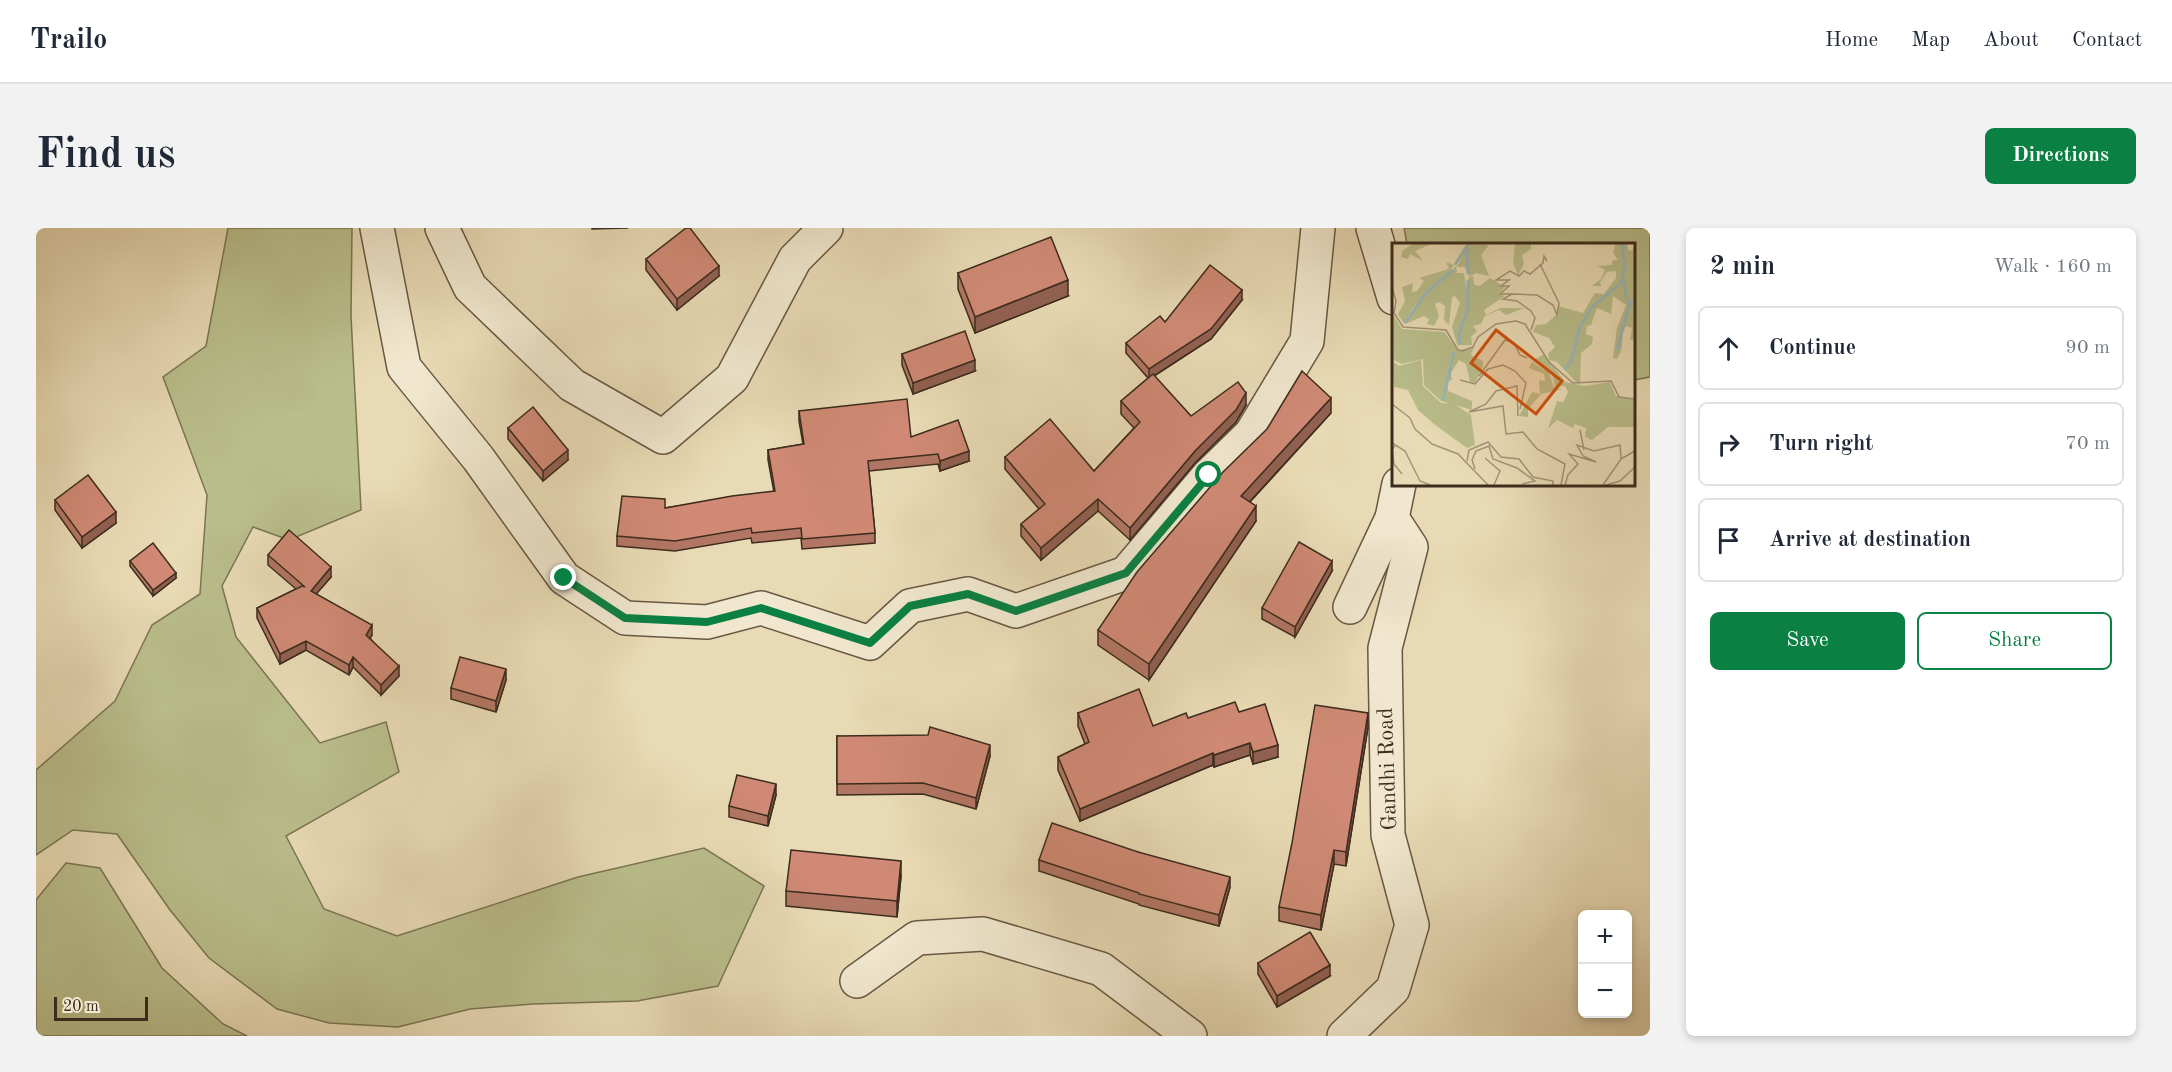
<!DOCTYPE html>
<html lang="en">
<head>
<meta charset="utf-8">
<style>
	body { margin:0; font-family:"Old Standard TT",serif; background:#f2f2f3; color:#1f2937 }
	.controls { position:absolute; right:18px; bottom:18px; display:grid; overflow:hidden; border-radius:9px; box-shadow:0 3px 9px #0003 }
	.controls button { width:54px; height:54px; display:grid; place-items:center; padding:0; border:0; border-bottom:2px solid #e0e1e3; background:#fff; color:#1f2937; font:30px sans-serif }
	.scale { position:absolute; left:18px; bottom:15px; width:94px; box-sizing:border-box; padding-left:6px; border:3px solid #3d2c1e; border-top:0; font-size:16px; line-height:21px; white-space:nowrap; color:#3d2c1e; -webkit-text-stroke:4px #f0e7ce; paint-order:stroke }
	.stop { position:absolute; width:18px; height:18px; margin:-14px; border:4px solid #0b8043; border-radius:50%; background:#fff }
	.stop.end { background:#0b8043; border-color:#fff; box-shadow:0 2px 6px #0008 }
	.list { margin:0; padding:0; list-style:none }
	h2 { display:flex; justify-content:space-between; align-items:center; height:78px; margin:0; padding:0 24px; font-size:26px }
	h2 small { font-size:20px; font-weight:400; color:#747a83 }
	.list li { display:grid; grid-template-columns:39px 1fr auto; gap:18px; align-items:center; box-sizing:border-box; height:84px; margin:0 12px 12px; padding:0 12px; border:2px solid #e0e1e3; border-radius:9px }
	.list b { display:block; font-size:22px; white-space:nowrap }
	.list em { font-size:20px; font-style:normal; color:#747a83 }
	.actions { display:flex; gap:12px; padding:18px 24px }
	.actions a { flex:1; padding:14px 0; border:2px solid #0b8043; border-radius:9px; text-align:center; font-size:21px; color:#0b8043 }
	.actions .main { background:#0b8043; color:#fff }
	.icon { flex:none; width:33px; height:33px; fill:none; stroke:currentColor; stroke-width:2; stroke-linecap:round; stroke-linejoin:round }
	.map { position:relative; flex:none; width:1614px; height:808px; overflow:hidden; border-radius:9px }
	header { display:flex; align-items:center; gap:36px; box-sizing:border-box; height:84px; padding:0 30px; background:#fff; border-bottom:2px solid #e0e1e3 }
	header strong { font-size:28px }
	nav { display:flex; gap:33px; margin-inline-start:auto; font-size:21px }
	.intro { display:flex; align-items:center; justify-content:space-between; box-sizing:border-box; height:144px; padding:0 36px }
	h1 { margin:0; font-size:42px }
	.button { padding:15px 27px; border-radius:9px; background:#0b8043; color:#fff; font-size:21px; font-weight:700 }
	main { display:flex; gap:36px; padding:0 36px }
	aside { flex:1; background:#fff; border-radius:9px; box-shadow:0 3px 9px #0003 }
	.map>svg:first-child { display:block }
</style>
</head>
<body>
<header>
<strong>Trailo</strong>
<nav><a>Home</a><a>Map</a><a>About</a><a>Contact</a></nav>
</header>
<div class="intro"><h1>Find us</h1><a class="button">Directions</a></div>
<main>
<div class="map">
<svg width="1614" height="808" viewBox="0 0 1614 808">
	<rect width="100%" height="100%" fill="#e8dab4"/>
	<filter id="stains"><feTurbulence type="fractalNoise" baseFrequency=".00333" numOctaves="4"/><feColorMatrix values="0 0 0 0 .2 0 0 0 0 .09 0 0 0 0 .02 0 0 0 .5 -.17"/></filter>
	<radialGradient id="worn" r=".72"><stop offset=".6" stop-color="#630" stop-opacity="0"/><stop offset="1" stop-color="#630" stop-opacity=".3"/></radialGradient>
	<!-- green -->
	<g fill="#b9be8b" stroke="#7b7554" stroke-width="1.5">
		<path d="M192 0H316L315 88 325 282 253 312 217 299 186 358 200 409 284 515 350 494 363 544 250 608 288 681 361 708 542 649 668 620 728 658 682 758 601 773 497 776 434 781 362 799 293 795 241 781 173 730 134 682 81 606 37 602 0 627V542L79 473 116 397 164 366 171 267 127 149 170 118Z"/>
		<path d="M1368 0H1614V149L1598 152V16H1371Z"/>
		<path d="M30 635 64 640 126 740 187 796 211 808H0V672Z"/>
	</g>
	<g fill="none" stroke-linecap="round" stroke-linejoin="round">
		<!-- minor casing -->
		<g stroke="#685844" stroke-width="36">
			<g id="minor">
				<path d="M341 0 368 139 442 230 528 350 589 390 671 394 725 380 834 415 874 378 932 366 980 383 1090 345 1173 247 1215 206 1271 113 1282 0"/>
				<path d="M406 0 434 59 536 157 627 209 696 150 759 31 790 0"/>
				<path d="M1337 0 1358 70"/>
				<path d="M1314 379 1356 290"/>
				<path d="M821 753 881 710 947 706 1065 741 1154 808"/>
				<path d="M1308 808 1357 761 1376 697 1352 607 1349 420 1375 319 1356 290 1363 256"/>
			</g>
		</g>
		<!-- minor -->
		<use href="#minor" stroke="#f0e7ce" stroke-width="33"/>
	</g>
	<!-- wall -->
	<g fill="#b27664" stroke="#3d2c1e" stroke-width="1.5">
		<path d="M556 0H592L556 1Z"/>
		<path d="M610 31 683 48 641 82 610 42Z"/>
		<path d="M922 45 1032 68 939 105 922 61Z"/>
		<path d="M1206 72 1175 111 1118 148 1155 188 1210 177 1200 194 1159 235 1094 312 1062 283 1005 332 985 308V296L1003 281 969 241V229L1058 243 1098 200 1085 186V173L1112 150 1090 125V115L1129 94Z"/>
		<path d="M866 126 939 143 877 166 866 137Z"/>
		<path d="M763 183 875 209 933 233 904 243 902 236 833 243 839 305V315L766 321 765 310 716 315 715 310 639 323 581 318V308L629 280 738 264 732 232V222L767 216 763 193Z"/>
		<path d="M1295 185 1214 274 1220 293 1113 452 1062 417V402Z"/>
		<path d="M472 200 532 232 507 253 472 211Z"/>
		<path d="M19 272 80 295 46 320 19 282Z"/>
		<path d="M232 327 295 349 280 366 336 407 334 410 363 448 345 467 317 439 313 447 270 422 244 436 221 390V380L260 361 232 337Z"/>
		<path d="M94 333 140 350 117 368 94 338Z"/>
		<path d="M1296 343 1259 409 1226 391V380Z"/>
		<path d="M470 452 460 484 415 471V460Z"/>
		<path d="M1203 484 1242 529 1217 536 1214 527 1178 539 1177 537 1044 593 1022 542V529L1049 516 1042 498V485L1117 498 1152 490Z"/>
		<path d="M1332 499 1310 638 1298 636 1285 702 1243 693V679Z"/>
		<path d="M801 508 954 528 940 581 887 566 801 567Z"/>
		<path d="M740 567 732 598 693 589V578Z"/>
		<path d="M1102 624 1194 659 1183 698 1103 677V676L1003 643V632Z"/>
		<path d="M865 648 861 689 750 678V663Z"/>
		<path d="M1222 735 1294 748 1241 779 1222 746Z"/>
	</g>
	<!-- shaded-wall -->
	<g fill="#916051" stroke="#3d2c1e" stroke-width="1.5">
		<path d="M683 38V48L641 82V71Z"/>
		<path d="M1032 52V68L939 105V89Z"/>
		<path d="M1206 62V72L1175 111 1113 151V141Z"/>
		<path d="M939 132V143L877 166V155Z"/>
		<path d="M1210 165V177L1200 194 1159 235 1094 312V300L1159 223Z"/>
		<path d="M1295 170V185L1205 283V268Z"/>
		<path d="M532 222V232L507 253V243Z"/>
		<path d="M933 223V233L904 243V233Z"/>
		<path d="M1062 271V283L1005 332V320Z"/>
		<path d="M1220 278V293L1113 452V436Z"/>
		<path d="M80 284V295L46 320V309Z"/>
		<path d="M1296 333V343L1259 409V399Z"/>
		<path d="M295 339V349L275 372V363Z"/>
		<path d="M140 345V350L117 368V362Z"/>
		<path d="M336 397V407L330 417V407Z"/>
		<path d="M270 413V422L244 436V426Z"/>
		<path d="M317 429V439L313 447V437Z"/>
		<path d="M363 438V448L345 467V457Z"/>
		<path d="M470 441V452L460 484V473Z"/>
		<path d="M1332 485V499L1310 638V624Z"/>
		<path d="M1214 515V527L1178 539V527Z"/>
		<path d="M954 517V528L940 581V570Z"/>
		<path d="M1242 517V529L1217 536V524Z"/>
		<path d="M1177 525V537L1044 593V581Z"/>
		<path d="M740 556V567L732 598V588Z"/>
		<path d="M1298 622V636L1285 702V687Z"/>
		<path d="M865 633V648L861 689V673Z"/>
		<path d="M1194 649V659L1183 698V687Z"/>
		<path d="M1294 737V748L1241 779V768Z"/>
	</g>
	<!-- building -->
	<g fill="#cf8974" stroke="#3d2c1e" stroke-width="1.5">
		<path d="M650 0H654L683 38 641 71 610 31Z"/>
		<path d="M1015 9 1032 52 939 89 922 45Z"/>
		<path d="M1174 37 1206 62 1175 101 1113 141 1090 115 1124 88 1129 94Z"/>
		<path d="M929 103 939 132 877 155 866 126Z"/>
		<path d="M1266 143 1295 170 1205 268 1220 278 1113 436 1062 402 1101 344 1187 244 1231 201Z"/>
		<path d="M1117 146 1155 188 1202 154 1210 165 1200 182 1159 223 1094 300 1062 271 1005 320 985 296 1009 276 969 229 1014 191 1058 243 1104 194 1085 173Z"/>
		<path d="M871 171 875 209 922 192 933 223 904 233 902 226 832 233 839 305 766 311 765 300 716 305 715 300 639 313 581 308 586 268 629 271V280L696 268 739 263 732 222 768 216 763 183Z"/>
		<path d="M497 179 532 222 507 243 472 200Z"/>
		<path d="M52 247 80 284 46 309 19 272Z"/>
		<path d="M253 302 295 339 275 363 336 397 330 407 363 438 345 457 317 429 313 437 270 413 244 426 221 380 266 358 269 359 232 327Z"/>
		<path d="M1263 314 1296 333 1259 399 1226 380Z"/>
		<path d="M117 315 140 345 117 362 94 333Z"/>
		<path d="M424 429 470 441 460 473 415 460Z"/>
		<path d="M1103 461 1117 498 1150 485 1152 490 1199 474 1203 484 1229 476 1242 517 1217 524 1214 515 1178 527 1177 525 1044 581 1022 529 1053 514 1042 485Z"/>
		<path d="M1279 477 1332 485 1310 624 1298 622 1285 687 1243 679 1256 615Z"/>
		<path d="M894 499 954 517 940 570 887 555 801 556V508L892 507Z"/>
		<path d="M701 547 740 556 732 588 693 578Z"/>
		<path d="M1016 595 1102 624 1194 649 1183 687 1103 666V665L1003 632Z"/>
		<path d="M755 622 865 633 861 673 750 663Z"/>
		<path d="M1274 704 1294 737 1241 768 1222 735Z"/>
	</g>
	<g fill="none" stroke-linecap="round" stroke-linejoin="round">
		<!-- route -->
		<path stroke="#0b8043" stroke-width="8" d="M528 350 589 390 671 394 725 380 834 415 874 378 932 366 980 383 1090 345 1173 247"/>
	</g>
	<g text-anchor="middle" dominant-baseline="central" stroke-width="6" stroke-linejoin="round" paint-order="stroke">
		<!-- street labels -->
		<g font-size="22" fill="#3d2c1e" stroke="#f0e7ce">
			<text transform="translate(1352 541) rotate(-92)">Gandhi Road</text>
		</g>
	</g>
	<!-- overview -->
	<g transform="translate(1356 15)">
		<rect width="243" height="243" fill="#e8dab4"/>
		<path d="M21 1H39L23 8 31 18 18 11 16 16 9 14 11 7ZM76 1 97 2 89 12 97 33 84 30 77 34 76 22V33L73 24H65ZM123 1H139V6L130 12 132 21 126 32 121 20ZM223 1H235L236 7 240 8 243 1V96L238 97 240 85 234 83 227 95 231 94 229 108 225 116 221 115 225 85 234 62 221 53 219 71 205 65 199 82 195 83 194 91 201 94 200 101 189 110 188 141 185 140 165 119 157 117 156 111 163 104 157 95 141 89 144 82 154 81 164 72 166 63 191 70 203 50 212 51 224 35V28L215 29 208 39 209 43H200L209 36 213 27 205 23 219 22 221 17H226L221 10ZM54 19 62 22 55 31 64 23 65 30H72L75 50 76 35 81 33 82 42 88 43 98 35 113 44 107 51 113 53 92 67 94 72 108 65H132L114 72 107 67 93 73 89 81 81 83 85 88 79 94 80 102H68L69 88 66 104 60 84 68 60 63 53 60 54 57 82 52 77 53 63 47 59 43 61 47 73 42 83 35 81 37 76 32 73 13 81 22 65 50 35 21 65 12 81 6 71 13 58 10 44 21 40 20 49 25 48 32 38 27 35 57 26ZM0 70 10 86 52 89 66 107 82 104 79 112 91 118V123L83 140 78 139 74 121 67 117 59 130 60 137 55 139 56 148 80 158V167L49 158 32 142 31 116 10 121 0 116ZM152 111 173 139 193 143 218 139 224 153 243 157V184H216L200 197 193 194 194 185 183 181 181 185 165 177 156 186 165 158 171 159 176 149 173 143 163 144 160 129 142 117ZM29 117 31 143 49 160 62 161 79 172 83 202 75 205 42 181 26 167 16 147 2 144 0 118 7 123ZM140 119 157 130 162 145 171 146 149 151 136 166V174L127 173 140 149 148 151 147 137 153 138 152 131 137 125Z" fill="#b9be8b"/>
		<path fill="none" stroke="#9bb8b8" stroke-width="3" d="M75 5 76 31M63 22 76 1M231 35 235 57 243 62M13 80 35 49 61 27M68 102 67 91 76 66V37M225 107 238 59M173 127 180 116 187 86 200 64 228 41 233 25 230 1M51 157 62 109"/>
		<path fill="none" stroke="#a49478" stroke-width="1.5" d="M0 44 4 58 2 70 11 84 54 87 66 107 71 108 81 104 86 94 104 81 124 78 133 81 157 119 181 140 219 138 227 154 243 156M120 51 145 52 161 62 165 72 167 60 148 21M139 87 143 75 139 68 125 58 111 56 120 51H108L117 43H109L117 37H104L118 28 127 33 132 28 138 31 151 20 152 13 155 18M87 133 113 97 122 100 128 112 135 115M68 137 83 141 96 126 111 122 123 128 134 140 128 166M0 161 18 175 23 186 40 201 66 211 96 242M126 173 125 143 104 148 94 161 77 169 111 163 114 191 131 189 145 206 173 221 169 242M188 187 192 207M0 200 13 208 28 238 38 242M4 202 0 206 2 221 10 231M93 215 108 228 102 242M75 218 77 207 96 199 109 214 127 216 141 234 161 238V242M83 226 80 217 84 208 97 203 101 216 125 225 143 238 130 241M173 242 176 232 186 221 177 211 204 219 191 213 185 202 202 208 228 202 229 216 243 208M211 242 229 216M214 242 228 238 243 224"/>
		<path fill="#ce520f" fill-opacity="0.15" stroke="#ce520f" stroke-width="3" d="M104 87 170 138 144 171 79 120Z"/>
		<rect width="243" height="243" fill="none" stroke="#3d2c1e" stroke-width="3"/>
	</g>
	<rect width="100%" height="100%" filter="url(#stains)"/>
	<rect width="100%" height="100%" fill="url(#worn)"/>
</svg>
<div class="controls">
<button>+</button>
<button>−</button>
</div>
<div class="scale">20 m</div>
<div class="stop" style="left:1173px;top:247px"></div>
<div class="stop end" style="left:528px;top:350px"></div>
</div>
<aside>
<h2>2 min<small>Walk · 160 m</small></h2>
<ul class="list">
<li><svg class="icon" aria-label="ahead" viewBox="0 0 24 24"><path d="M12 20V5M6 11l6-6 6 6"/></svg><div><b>Continue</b></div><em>90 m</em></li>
<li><svg class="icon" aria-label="right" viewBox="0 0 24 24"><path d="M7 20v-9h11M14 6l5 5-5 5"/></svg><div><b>Turn right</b></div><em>70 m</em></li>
<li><svg class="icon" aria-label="arrive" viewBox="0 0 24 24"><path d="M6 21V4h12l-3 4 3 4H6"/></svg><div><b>Arrive at destination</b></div></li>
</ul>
<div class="actions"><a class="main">Save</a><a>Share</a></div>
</aside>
</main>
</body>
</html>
